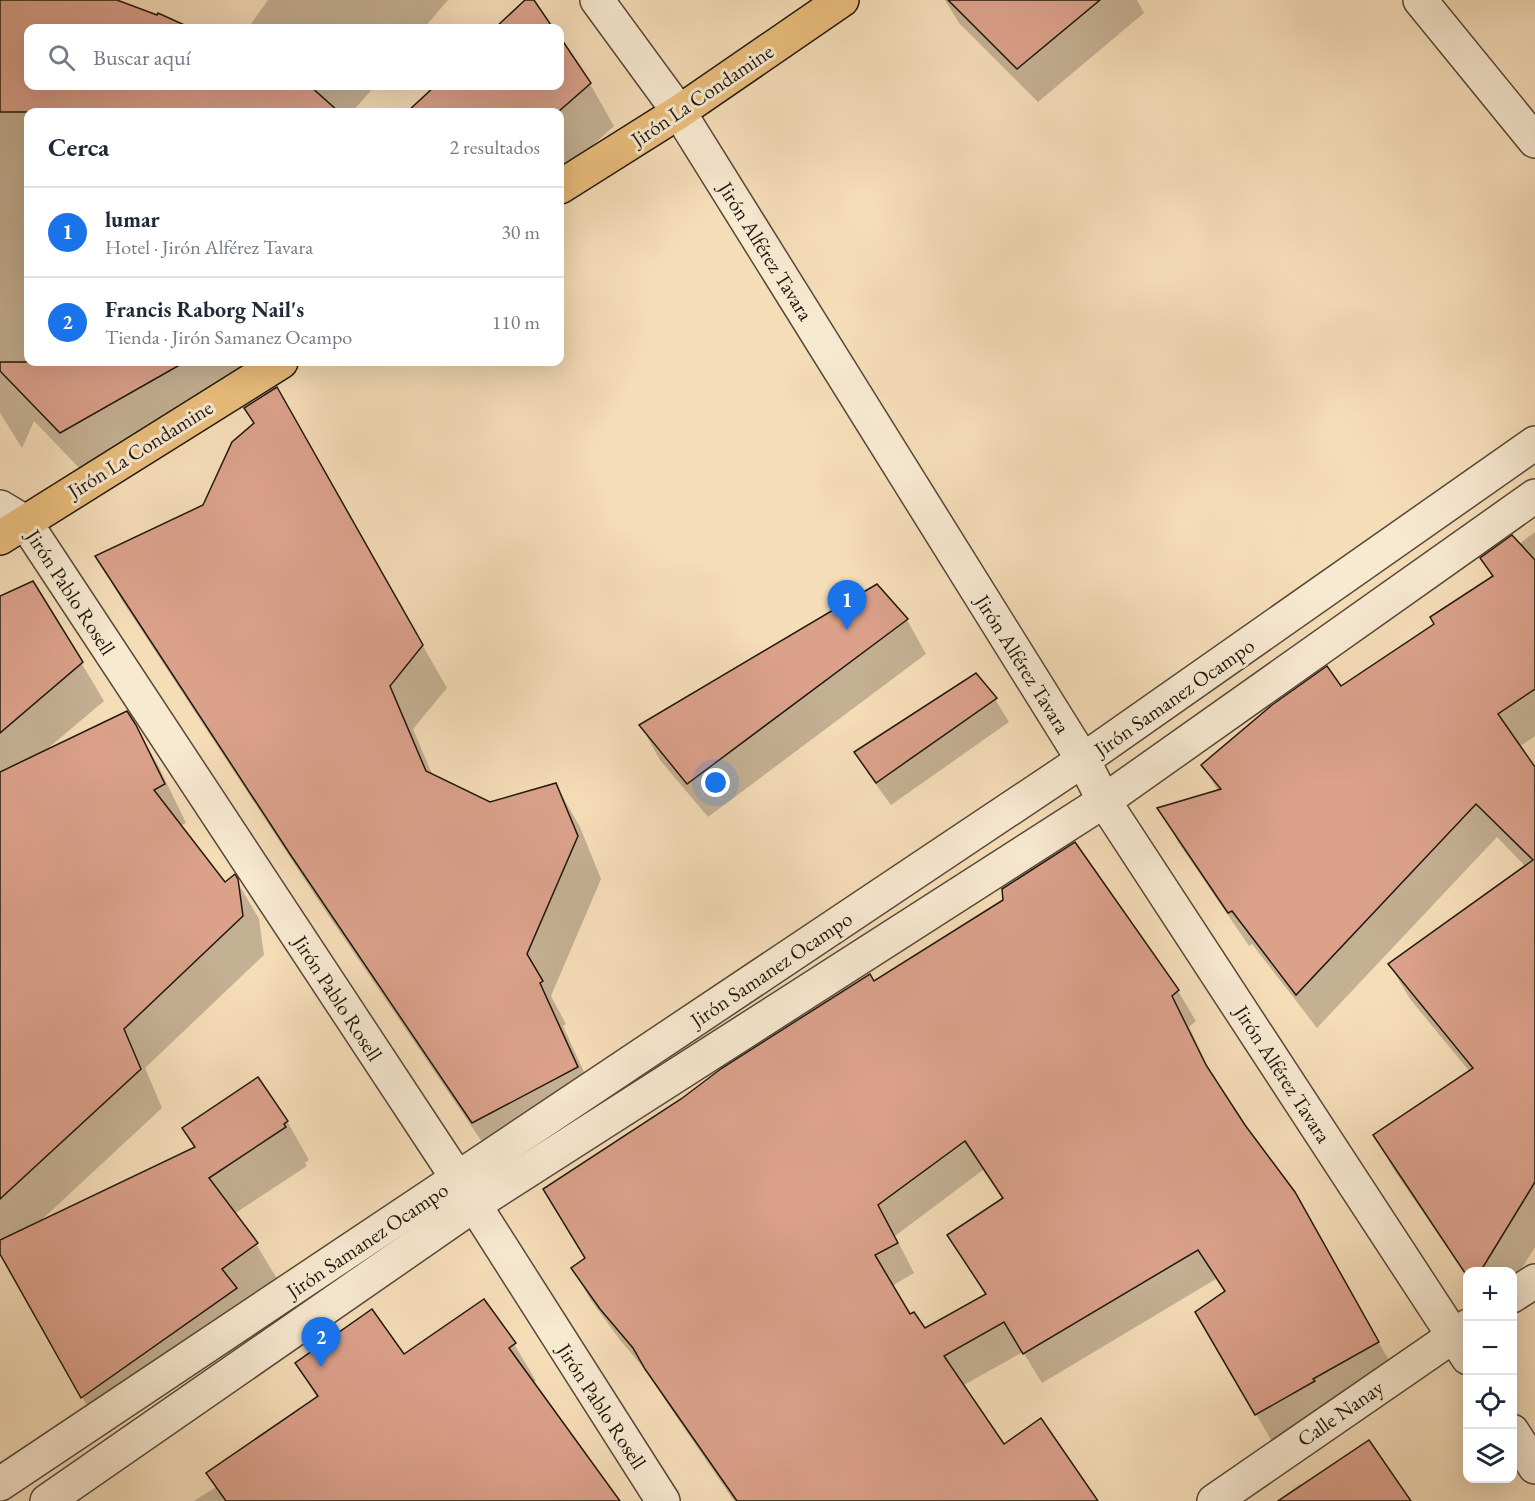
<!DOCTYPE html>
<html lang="es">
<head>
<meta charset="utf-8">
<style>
	body { margin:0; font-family:"EB Garamond",serif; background:#f6f6f7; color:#1f2937 }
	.controls { position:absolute; right:18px; bottom:18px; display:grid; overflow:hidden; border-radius:12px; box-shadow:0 6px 24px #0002 }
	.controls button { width:54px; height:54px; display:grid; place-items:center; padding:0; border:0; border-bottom:2px solid #e0e1e3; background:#fff; color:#1f2937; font:30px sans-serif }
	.you { position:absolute; left:716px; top:783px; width:21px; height:21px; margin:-15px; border:4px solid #fff; border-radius:50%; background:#1a73e8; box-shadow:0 0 0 9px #1a73e833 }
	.badge { display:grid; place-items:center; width:39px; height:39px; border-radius:50%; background:#1a73e8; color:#fff; font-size:20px; font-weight:700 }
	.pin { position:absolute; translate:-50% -50px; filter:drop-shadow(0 2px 3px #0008) }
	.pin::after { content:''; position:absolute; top:32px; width:21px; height:18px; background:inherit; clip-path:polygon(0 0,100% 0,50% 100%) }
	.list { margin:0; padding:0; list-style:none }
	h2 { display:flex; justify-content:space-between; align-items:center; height:78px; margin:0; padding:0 24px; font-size:26px }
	h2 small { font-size:20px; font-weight:400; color:#747a83 }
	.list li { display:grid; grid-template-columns:39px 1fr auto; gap:18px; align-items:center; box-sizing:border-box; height:90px; padding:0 24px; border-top:2px solid #e0e1e3 }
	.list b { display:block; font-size:22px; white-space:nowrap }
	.list p { margin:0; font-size:20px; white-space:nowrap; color:#747a83 }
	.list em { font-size:20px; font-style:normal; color:#747a83 }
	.icon { flex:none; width:33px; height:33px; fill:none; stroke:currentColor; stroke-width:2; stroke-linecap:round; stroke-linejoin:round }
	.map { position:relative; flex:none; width:1535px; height:1501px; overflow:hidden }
	.search { position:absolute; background:#fff; box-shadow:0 6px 24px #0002; left:24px; top:24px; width:540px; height:66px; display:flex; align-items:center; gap:15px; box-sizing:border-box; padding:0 21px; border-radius:12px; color:#747a83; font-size:22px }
	.panel { position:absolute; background:#fff; box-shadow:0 6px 24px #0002; left:24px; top:108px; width:540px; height:258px; border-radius:12px }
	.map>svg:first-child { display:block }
</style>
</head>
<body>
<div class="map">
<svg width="1535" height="1501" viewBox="0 0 1535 1501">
	<rect width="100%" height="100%" fill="#f5ddb8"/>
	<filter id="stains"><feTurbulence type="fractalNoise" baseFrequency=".00333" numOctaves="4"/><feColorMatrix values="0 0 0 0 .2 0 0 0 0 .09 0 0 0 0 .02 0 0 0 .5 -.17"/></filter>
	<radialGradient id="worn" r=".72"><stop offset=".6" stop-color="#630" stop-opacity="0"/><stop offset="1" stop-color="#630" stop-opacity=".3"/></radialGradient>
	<!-- shadow -->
	<g fill="#0003" fill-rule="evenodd">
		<path d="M0 0H113L158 17 159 15 187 28H28V86H375L352 112H28V362H274L85 474 34 421 22 448 0 413Z"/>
		<path d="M268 0H448L424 28H248Z"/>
		<path d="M527 0H532L552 28H497Z"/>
		<path d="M945 0H1137L1144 13 1038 102 959 23Z"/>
		<path d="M560 40 590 84 614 126 560 175V112H409L437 86H560Z"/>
		<path d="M276 389 447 688 413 729 433 776 490 803 556 785 580 827 601 879 551 996 566 1024 563 1026 601 1109 497 1164 316 897 121 599 97 557 204 507 255 424 246 408Z"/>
		<path d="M1535 532V736L1519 747 1535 769V1247L1512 1284V1272H1468V1278L1394 1170 1375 1136 1470 1072 1410 999 1390 965 1526 867 1497 837 1317 1028 1252 944 1249 946 1178 842 1159 809 1218 791 1203 765 1341 688 1436 625 1493 578 1482 559 1519 544Z"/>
		<path d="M33 582 104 701 47 749 135 726 158 765 186 823 180 826 225 884 234 876 259 919 264 955 145 1068 162 1108 37 1224 287 1121 309 1160 305 1163 307 1166 234 1214 256 1244 279 1282 258 1327 104 1436 2 1255 0 1257V597Z"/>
		<path d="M876 586 907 620 926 654 708 817 660 760 641 726Z"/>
		<path d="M995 699 1009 722 891 805 869 775 856 752Z"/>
		<path d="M1075 844 1178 991 1196 1021 1189 1027 1216 1083 1312 1224 1396 1373 1274 1445 1197 1313 1225 1293 1216 1279 1042 1383 1023 1352 962 1386 1003 1446 1095 1501H734L665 1400 652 1378 620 1340 590 1299 573 1269 586 1259 545 1190 1004 901ZM983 1170 1003 1200 949 1236 986 1296 925 1330 910 1316 892 1286 914 1273 895 1236Z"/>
		<path d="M514 1344 536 1381 532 1383 618 1501H194L216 1487 208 1474 317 1398 297 1363 404 1356Z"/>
		<path d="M1300 1484 1302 1487 1409 1501H1277Z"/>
	</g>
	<!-- building -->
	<g fill="#dba18b" stroke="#20180e" stroke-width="1.5" fill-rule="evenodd">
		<path d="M0 0H117L157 15 158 13 191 28H28V86H310L339 112H0Z"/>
		<path d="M525 0H534L553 28H495Z"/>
		<path d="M948 0H1100L1017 69Z"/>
		<path d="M560 37 591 83 558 112H407L435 86H560Z"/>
		<path d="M0 362H185L60 433 0 371Z"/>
		<path d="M277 387 423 645 390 686 426 771 490 802 556 783 578 836 527 954 543 981 540 983 578 1067 472 1123 290 854 95 556 203 505 232 442 254 423 244 408Z"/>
		<path d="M1512 535 1535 560V689L1498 714 1535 767V1182L1480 1272H1467V1276L1373 1135 1473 1068 1388 964 1533 860 1476 804 1296 995 1232 911 1228 913 1157 808 1221 789 1201 765 1272 705 1327 666 1341 686 1434 624 1430 617 1493 576 1480 558Z"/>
		<path d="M33 581 83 662 0 733V596Z"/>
		<path d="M877 584 908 619 687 784 639 725Z"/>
		<path d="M976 673 997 698 876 783 854 752Z"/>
		<path d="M127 711 136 725 165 784 154 790 225 882 235 874 238 879 243 916 124 1029 141 1069 0 1199V772Z"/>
		<path d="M1075 842 1179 990 1172 996 1206 1065 1245 1125 1295 1192 1379 1342 1313 1379 1315 1381 1255 1415 1195 1312 1225 1291 1198 1250 1023 1354 1004 1322 944 1356 1004 1444 1041 1418 1098 1501H737L645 1369 633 1348 600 1309 571 1268 585 1258 543 1189 681 1099 722 1068 870 974 874 981 1003 900 1002 889ZM965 1141 1003 1198 947 1235 986 1294 925 1328 914 1312 910 1314 875 1255 898 1243 878 1205Z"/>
		<path d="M258 1077 288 1121 284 1124 286 1127 209 1178 258 1243 222 1269 237 1288 81 1398 0 1254V1240L195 1147 182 1128Z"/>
		<path d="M484 1299 516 1343 509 1348 620 1501H226L206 1473 318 1396 295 1363 372 1309 404 1354Z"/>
		<path d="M1369 1440 1411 1501H1278Z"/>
	</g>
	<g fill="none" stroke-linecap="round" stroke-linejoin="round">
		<!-- minor casing -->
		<g stroke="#554938" stroke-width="36">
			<g id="minor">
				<path d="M597 0 679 112 1083 760 1104 801 1468 1358"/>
				<path d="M1420 0 1535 141"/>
				<path d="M0 507 25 522 458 1179 663 1501"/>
				<path d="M1512 1296 1535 1281"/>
				<path d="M1512 1431 1535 1467"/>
				<path d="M0 1484 1083 760 1535 443"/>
				<path d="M47 1501 474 1205 1104 801 1535 496"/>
				<path d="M1214 1501 1468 1326"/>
			</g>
		</g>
		<!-- major casing -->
		<g stroke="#20180e" stroke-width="36">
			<g id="major">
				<path d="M560 187 679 112 842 0"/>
				<path d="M0 538 281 362"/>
			</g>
		</g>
		<!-- minor -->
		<use href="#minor" stroke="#f8e9d1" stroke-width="33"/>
		<!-- major -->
		<use href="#major" stroke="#eabe7c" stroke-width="33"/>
	</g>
	<g text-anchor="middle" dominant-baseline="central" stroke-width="6" stroke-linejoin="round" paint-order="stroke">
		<!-- street labels -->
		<g font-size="21" fill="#20180e" stroke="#f8e9d1">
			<text transform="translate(702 95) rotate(-34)">Jirón La Condamine</text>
			<text transform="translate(766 251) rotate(58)">Jirón Alférez Tavara</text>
			<text transform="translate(140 449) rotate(-32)">Jirón La Condamine</text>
			<text transform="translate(71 592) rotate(57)">Jirón Pablo Rosell</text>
			<text transform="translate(1023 664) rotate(58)">Jirón Alférez Tavara</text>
			<text transform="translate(1174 697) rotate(-35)">Jirón Samanez Ocampo</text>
			<text transform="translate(771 969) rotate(-34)">Jirón Samanez Ocampo</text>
			<text transform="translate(338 998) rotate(57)">Jirón Pablo Rosell</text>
			<text transform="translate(1283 1074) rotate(57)">Jirón Alférez Tavara</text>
			<text transform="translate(367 1240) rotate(-34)">Jirón Samanez Ocampo</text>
			<text transform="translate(602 1406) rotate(57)">Jirón Pablo Rosell</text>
			<text transform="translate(1340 1413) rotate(-35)">Calle Nanay</text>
		</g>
	</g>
	<rect width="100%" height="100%" filter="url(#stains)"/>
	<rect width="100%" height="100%" fill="url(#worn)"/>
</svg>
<div class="controls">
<button>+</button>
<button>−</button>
<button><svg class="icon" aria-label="locate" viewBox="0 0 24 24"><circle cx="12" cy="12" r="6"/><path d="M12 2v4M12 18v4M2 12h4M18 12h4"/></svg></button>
<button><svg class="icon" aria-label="layers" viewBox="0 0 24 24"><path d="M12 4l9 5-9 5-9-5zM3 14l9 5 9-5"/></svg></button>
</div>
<div class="you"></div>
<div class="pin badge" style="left:847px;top:630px">1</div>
<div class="pin badge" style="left:321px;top:1367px">2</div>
<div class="search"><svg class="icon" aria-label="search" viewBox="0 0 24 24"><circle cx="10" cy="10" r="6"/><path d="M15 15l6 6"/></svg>Buscar aquí</div>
<section class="panel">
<h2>Cerca<small>2 resultados</small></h2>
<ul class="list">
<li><span class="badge">1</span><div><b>lumar</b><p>Hotel · Jirón Alférez Tavara</p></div><em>30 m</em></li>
<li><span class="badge">2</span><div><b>Francis Raborg Nail's</b><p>Tienda · Jirón Samanez Ocampo</p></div><em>110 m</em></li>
</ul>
</section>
</div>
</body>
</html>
